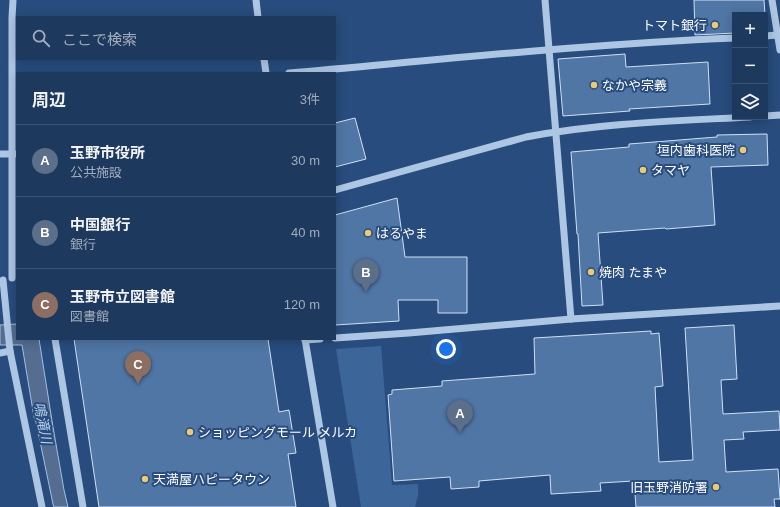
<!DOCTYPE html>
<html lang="ja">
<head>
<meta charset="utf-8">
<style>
	body { margin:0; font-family:Helvetica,"Noto Sans JP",sans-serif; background:#2b4467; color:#f1f3f6 }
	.controls { position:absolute; right:12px; top:12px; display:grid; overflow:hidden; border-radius:0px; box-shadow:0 2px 10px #0003 }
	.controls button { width:36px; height:36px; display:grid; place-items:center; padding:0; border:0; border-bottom:1px solid #3c5373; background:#1e395e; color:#f1f3f6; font:20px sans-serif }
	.you { position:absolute; left:446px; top:349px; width:14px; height:14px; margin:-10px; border:3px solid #fff; border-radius:50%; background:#1a73e8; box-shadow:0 0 0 6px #1a73e833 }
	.badge { display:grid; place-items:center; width:26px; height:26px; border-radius:50%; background:#8c9099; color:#fff; font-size:13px; font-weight:700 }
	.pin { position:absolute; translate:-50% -33px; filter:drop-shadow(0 1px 2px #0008) }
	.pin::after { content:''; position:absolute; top:21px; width:14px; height:12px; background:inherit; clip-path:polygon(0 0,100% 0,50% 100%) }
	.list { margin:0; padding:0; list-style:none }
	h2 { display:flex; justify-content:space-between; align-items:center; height:52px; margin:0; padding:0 16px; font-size:17px }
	h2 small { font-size:13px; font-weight:400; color:#a1acbc }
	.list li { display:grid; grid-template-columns:26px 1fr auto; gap:12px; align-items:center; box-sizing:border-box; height:72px; padding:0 16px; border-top:1px solid #3c5373 }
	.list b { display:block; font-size:15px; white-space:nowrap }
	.list p { margin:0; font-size:13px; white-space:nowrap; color:#a1acbc }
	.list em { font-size:13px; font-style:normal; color:#a1acbc }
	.icon { flex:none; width:22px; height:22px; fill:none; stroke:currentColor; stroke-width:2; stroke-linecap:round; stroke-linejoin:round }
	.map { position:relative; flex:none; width:780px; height:507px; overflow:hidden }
	.search { position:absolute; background:#1e395e; box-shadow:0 2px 10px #0003; left:16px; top:16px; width:320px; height:44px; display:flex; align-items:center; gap:10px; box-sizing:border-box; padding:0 14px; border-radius:0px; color:#a1acbc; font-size:15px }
	.panel { position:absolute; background:#1e395e; box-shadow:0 2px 10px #0003; left:16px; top:72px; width:320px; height:268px; border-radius:0px }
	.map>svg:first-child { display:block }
</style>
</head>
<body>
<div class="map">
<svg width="780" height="507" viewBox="0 0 780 507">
	<rect width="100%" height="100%" fill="#284c7d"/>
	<!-- green -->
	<path fill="#3c669a" d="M381 346 392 485 418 484V495L415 507H361L336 349Z"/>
	<!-- water -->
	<path fill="#546d90" stroke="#a2c0e5" d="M17 324V339H39L53 427 64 490 68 507H54L53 504 36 422 34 417 22 345H0V325Z"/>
	<!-- building -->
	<g fill="#5076a5" stroke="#d0e0f4">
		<path d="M694 0H764L765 15H735V33L695 35Z"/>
		<path d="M625 54 626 67 708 62 710 104 629 109 630 111 563 116 558 59Z"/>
		<path d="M355 118 366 159 335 167V123Z"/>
		<path d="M767 134 768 165 711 167 715 225 666 229 665 228 598 233 603 305 582 306 578 234H577L571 152 629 147V144L717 137V135Z"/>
		<path d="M397 198 405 257H467V313H438V300H398L399 321 335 325V215Z"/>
		<path d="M734 325 737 379 721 380 723 414 779 411 780 430 743 432 744 439 724 440 726 472 778 469 780 499H774L775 507H636L634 481 600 483 601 491 551 494 550 475 479 481V487L451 489 450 477 394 481 388 395 392 394V390L442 386V381L535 374 534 338 651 331V334L659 333 663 386 655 387 659 462 693 460 685 328Z"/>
		<path d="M74 339H268L279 412 289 410 296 453 288 454 296 507H99Z"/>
	</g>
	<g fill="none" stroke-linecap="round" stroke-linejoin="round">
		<!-- minor -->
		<g stroke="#adc6e4" stroke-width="7">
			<path d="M256 0 258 17"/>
			<path d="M545 0 571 319"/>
			<path d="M772 0 780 50"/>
			<path d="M765 36 777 35"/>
			<path d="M264 59 266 73"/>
			<path d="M289 73C437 60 586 44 735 38"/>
			<path d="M765 116 780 115"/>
			<path d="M0 154H17"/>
			<path d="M335 190 526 137C600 123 675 121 750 117"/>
			<path d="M12 278V18L13 0"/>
			<path d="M3 280 10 351 42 507"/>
			<path d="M335 338 409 333 571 319 780 306"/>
			<path d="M55 339 83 507"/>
			<path d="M305 339 333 507"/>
			<path d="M305 340 320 339"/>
			<path d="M0 353 10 351"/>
		</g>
	</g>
	<!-- markers -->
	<g fill="#ecca73" stroke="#284c7d" stroke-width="1.5">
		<circle cx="715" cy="25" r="4"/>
		<circle cx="594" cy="85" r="4"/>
		<circle cx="743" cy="150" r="4"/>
		<circle cx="643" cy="170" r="4"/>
		<circle cx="368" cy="233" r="4"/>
		<circle cx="591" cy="272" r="4"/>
		<circle cx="190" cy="432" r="4"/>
		<circle cx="145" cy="479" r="4"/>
		<circle cx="716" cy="487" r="4"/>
	</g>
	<g text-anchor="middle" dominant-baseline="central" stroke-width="4" stroke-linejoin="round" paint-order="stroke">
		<!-- poi labels -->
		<g font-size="13" fill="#fff" stroke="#284c7d" text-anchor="start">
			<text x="707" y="25" text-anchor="end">トマト銀行</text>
			<text x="602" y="85">なかや宗義</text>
			<text x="735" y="150" text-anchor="end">垣内歯科医院</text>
			<text x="651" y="170">タマヤ</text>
			<text x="376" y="233">はるやま</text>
			<text x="599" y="272">焼肉 たまや</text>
			<text x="198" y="432">ショッピングモール メルカ</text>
			<text x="153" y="479">天満屋ハピータウン</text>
			<text x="708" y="487" text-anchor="end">旧玉野消防署</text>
		</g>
		<!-- water labels -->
		<g font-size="14" font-style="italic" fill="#b8cfec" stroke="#284c7d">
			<text transform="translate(43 423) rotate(79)">鳴滝川</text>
		</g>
	</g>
</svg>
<div class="controls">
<button>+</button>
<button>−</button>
<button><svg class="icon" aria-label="layers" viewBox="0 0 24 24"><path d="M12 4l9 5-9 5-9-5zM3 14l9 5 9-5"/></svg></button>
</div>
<div class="you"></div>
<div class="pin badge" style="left:460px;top:433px;background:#5c6f8a">A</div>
<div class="pin badge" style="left:366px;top:292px;background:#5c6f8a">B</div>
<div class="pin badge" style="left:138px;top:384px;background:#8d6e63">C</div>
<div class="search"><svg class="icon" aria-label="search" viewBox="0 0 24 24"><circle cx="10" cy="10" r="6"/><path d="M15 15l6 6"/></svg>ここで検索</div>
<section class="panel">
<h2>周辺<small>3件</small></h2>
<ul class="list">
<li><span class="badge" style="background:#5c6f8a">A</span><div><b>玉野市役所</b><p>公共施設</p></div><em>30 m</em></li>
<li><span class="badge" style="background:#5c6f8a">B</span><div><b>中国銀行</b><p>銀行</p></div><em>40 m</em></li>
<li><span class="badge" style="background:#8d6e63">C</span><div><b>玉野市立図書館</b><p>図書館</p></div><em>120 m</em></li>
</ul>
</section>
</div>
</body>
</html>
